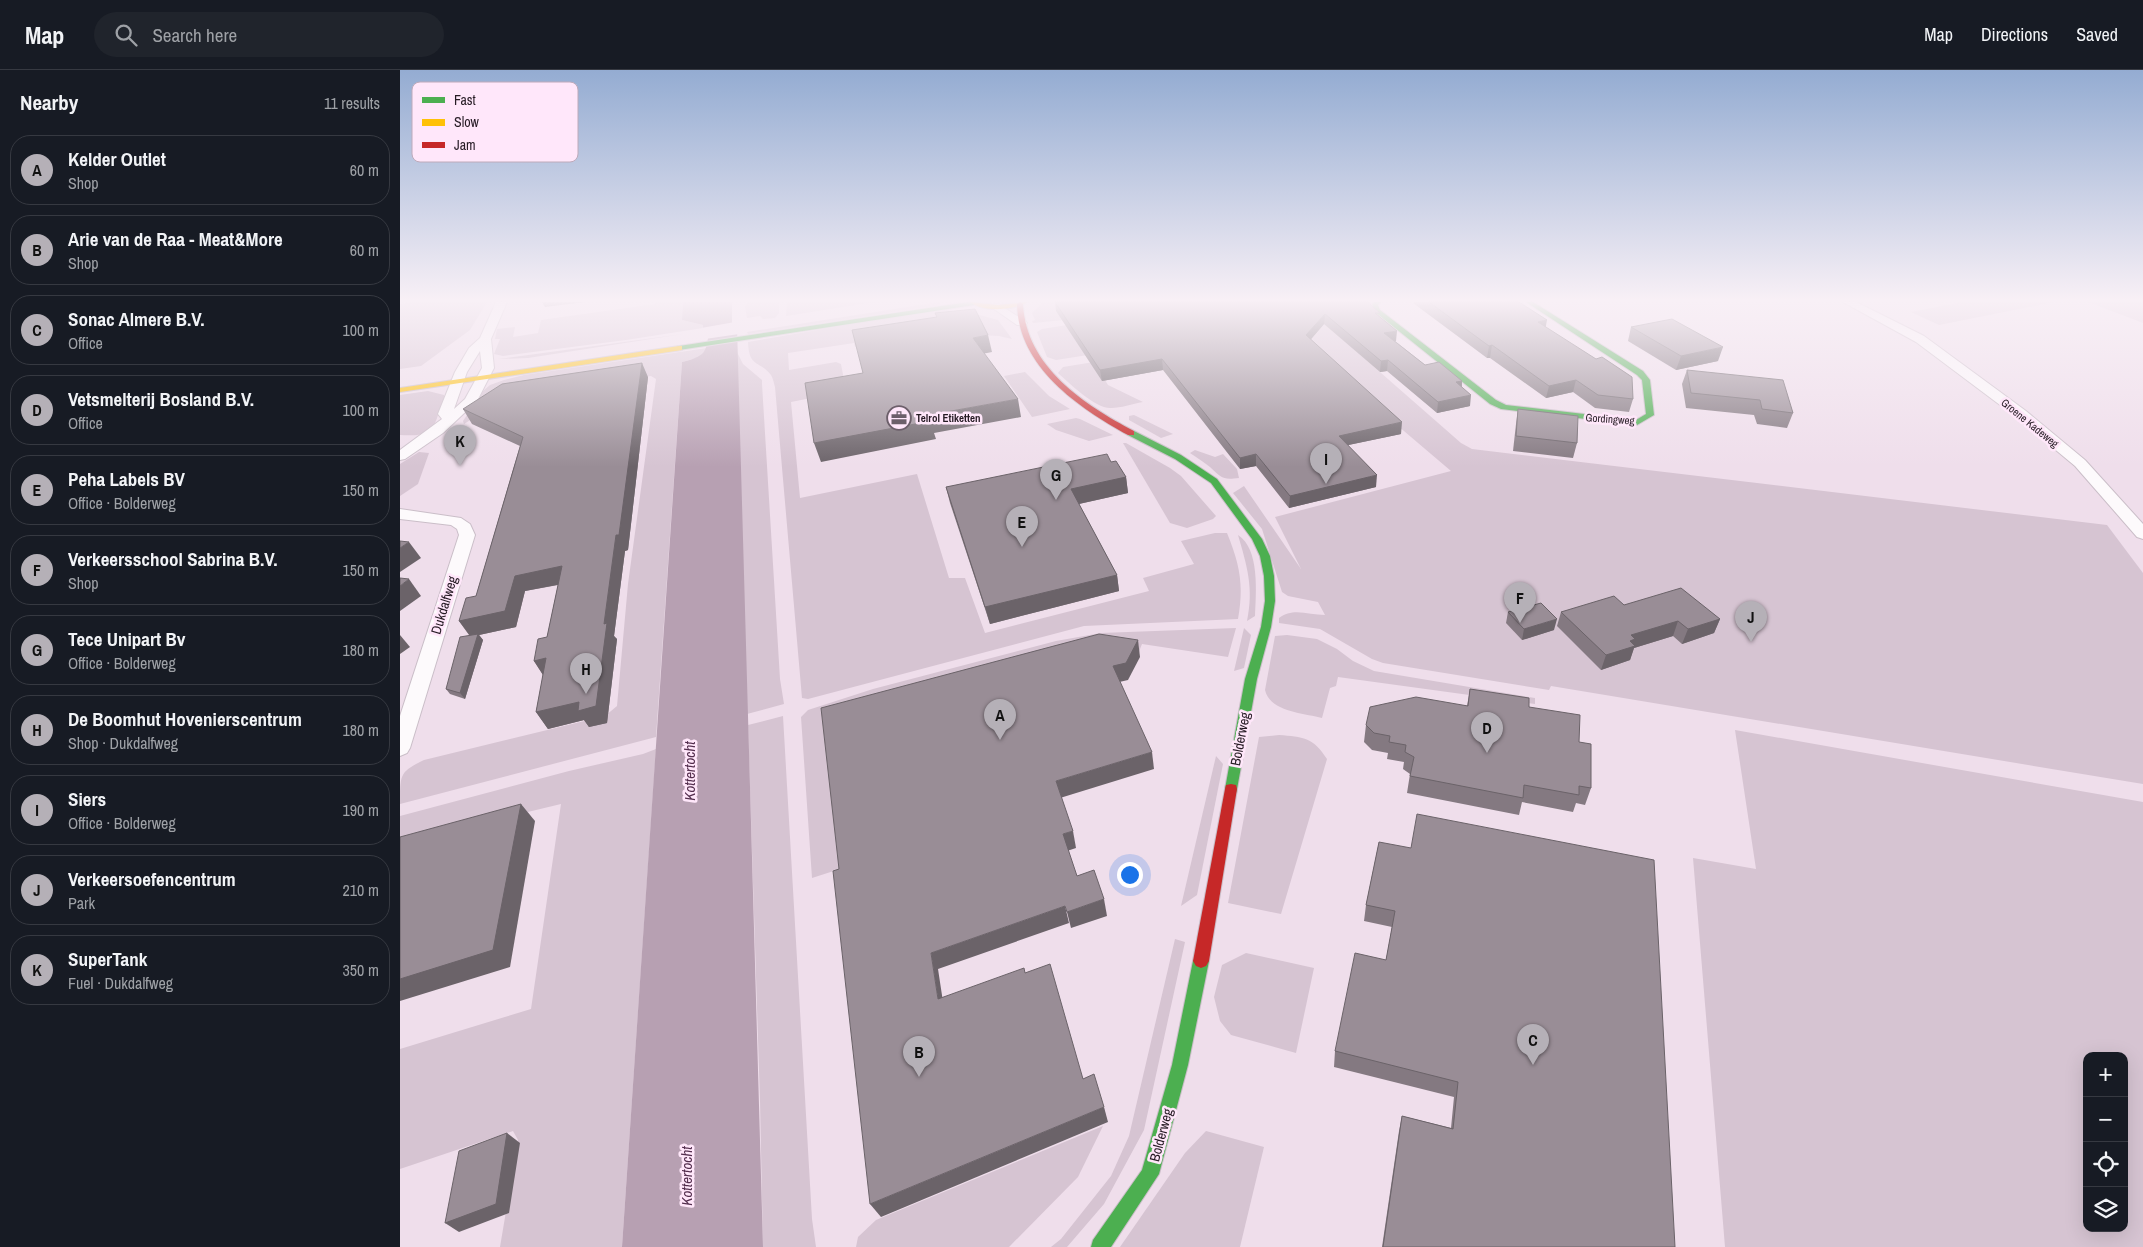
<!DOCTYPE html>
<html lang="en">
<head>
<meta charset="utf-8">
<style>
	body { margin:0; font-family:"Archivo Narrow",sans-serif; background:#20242c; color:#f1f3f6 }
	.controls { position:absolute; right:15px; bottom:15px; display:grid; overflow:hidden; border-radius:10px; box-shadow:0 5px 20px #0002 }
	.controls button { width:45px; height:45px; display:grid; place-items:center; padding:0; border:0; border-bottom:1px solid #363941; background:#171b24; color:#f1f3f6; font:25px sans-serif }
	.you { position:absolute; left:729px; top:804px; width:18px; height:18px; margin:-12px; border:4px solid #fff; border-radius:50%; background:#1a73e8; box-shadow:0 0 0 8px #1a73e833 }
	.badge { display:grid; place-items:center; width:32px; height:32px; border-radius:50%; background:#b5b0b7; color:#111; font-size:16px; font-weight:700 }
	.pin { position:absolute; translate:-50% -41px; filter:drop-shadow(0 1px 2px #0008) }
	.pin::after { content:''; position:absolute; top:26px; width:18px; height:15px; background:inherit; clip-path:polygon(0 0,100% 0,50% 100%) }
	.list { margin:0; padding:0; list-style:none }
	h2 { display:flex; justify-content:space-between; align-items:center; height:65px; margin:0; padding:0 20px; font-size:21px }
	h2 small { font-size:16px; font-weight:400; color:#9ea1a6 }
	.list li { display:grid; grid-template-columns:32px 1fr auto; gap:15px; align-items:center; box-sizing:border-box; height:70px; margin:0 10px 10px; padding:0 10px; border:1px solid #363941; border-radius:20px }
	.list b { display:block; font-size:19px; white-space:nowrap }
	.list p { margin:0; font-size:16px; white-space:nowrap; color:#9ea1a6 }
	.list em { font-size:16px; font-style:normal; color:#9ea1a6 }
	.icon { flex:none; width:28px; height:28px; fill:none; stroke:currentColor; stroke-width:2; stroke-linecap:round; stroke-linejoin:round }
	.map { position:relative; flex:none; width:1743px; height:1177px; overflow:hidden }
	header { display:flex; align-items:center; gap:30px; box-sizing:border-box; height:70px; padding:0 25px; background:#171b24; border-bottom:1px solid #363941 }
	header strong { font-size:24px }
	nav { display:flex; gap:28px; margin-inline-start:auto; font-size:18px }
	.search { width:350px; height:45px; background:#20242c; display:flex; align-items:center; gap:12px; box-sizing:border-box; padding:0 18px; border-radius:28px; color:#9ea1a6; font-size:19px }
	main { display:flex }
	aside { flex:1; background:#171b24 }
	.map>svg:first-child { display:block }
</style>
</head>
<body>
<header>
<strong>Map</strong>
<div class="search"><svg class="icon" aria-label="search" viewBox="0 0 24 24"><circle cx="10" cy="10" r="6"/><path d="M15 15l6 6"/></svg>Search here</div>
<nav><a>Map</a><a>Directions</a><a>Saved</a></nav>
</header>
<main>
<aside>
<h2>Nearby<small>11 results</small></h2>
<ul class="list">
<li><span class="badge">A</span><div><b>Kelder Outlet</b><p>Shop</p></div><em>60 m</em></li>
<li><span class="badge">B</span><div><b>Arie van de Raa - Meat&amp;More</b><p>Shop</p></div><em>60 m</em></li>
<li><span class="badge">C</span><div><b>Sonac Almere B.V.</b><p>Office</p></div><em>100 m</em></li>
<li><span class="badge">D</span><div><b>Vetsmelterij Bosland B.V.</b><p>Office</p></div><em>100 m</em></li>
<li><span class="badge">E</span><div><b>Peha Labels BV</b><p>Office · Bolderweg</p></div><em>150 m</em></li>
<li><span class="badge">F</span><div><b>Verkeersschool Sabrina B.V.</b><p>Shop</p></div><em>150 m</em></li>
<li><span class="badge">G</span><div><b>Tece Unipart Bv</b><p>Office · Bolderweg</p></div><em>180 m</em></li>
<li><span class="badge">H</span><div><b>De Boomhut Hovenierscentrum</b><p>Shop · Dukdalfweg</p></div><em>180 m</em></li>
<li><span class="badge">I</span><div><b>Siers</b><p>Office · Bolderweg</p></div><em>190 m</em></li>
<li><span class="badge">J</span><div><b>Verkeersoefencentrum</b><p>Park</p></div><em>210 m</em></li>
<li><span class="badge">K</span><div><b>SuperTank</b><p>Fuel · Dukdalfweg</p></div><em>350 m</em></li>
</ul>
</aside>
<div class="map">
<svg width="1743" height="1177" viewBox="0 0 1743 1177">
	<rect width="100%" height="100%" fill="#efdeeb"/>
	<!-- green -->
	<g fill="#d6c4d2" fill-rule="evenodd">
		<path d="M17 232H87L70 260 21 296 0 299V234Z"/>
		<path d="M256 232H283L282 250 303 255V258L226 270 103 286 94 284 100 269H95L97 259 115 257 113 267 138 263 141 250 255 234Z"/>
		<path d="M348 232H379V243L375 248 363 249 360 246 347 248 345 237Z"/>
		<path d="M387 232H475L386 246Z"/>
		<path d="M539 232 540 235 348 264 347 262Z"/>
		<path d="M643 232H711L660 240 664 250 633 253 632 251 635 250 632 243Z"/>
		<path d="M900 232 1061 373 1072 379 1707 455 1743 503V714L1151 616 1149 620 983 593 972 589 920 559 879 553V548C893 537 909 545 925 545L918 532 888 526 882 522 862 459 833 423 844 416 901 499 875 447 1051 401 911 282Z"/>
		<path d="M1562 232H1654L1539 255 1511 242Z"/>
		<path d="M1688 232H1743V253Z"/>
		<path d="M540 239 576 244 598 250 612 269 599 266 540 263 455 277 454 273 388 283 389 300 436 292 441 294 446 321 391 332 400 428 517 404 549 508H565L585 563 749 521 743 508 794 494 781 471 815 463H827C840 495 844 515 838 549L684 556 408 629 402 628 375 317C374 314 373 308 371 305 359 290 349 298 348 272Z"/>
		<path d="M667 255 688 285 656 290 647 287 637 262 642 259Z"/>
		<path d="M283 264 128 288 98 289Z"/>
		<path d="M307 278 300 287 282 292 256 667 0 734C0 703 0 702 24 690L205 646 217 636 228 514 256 309 251 306 106 327 64 354 63 351 83 321 90 315 104 310 124 305Z"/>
		<path d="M337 282 343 294 362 310V314L380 609 384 634 347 644Z"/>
		<path d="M694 292 708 315 743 332C732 334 721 338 711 338 696 339 669 313 658 303L663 297Z"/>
		<path d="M625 302 649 326 670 339 632 347 604 306Z"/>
		<path d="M28 321 44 325C45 334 41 337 38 345 32 366 20 366 0 365V325Z"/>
		<path d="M734 345 773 364 761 368 729 350V346Z"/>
		<path d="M676 348 680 349 713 365 689 371 656 360 647 354Z"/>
		<path d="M723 373H726L770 398 781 406 816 446 813 449 787 458 770 453Z"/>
		<path d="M795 380 815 387 823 384 837 399 839 408C822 410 822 408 810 397 804 392 797 388 790 383Z"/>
		<path d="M19 382 29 383 18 414 0 426V394Z"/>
		<path d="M838 465C860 479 856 523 855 546L847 551C854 518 847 496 838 465Z"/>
		<path d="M836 558 828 587 742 574 738 584 443 798 412 808 401 647 408 640 473 619 656 571 701 563Z"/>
		<path d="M844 558 851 565 844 598 834 601Z"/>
		<path d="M887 565 917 569 937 579 953 591 974 601 1135 628V634L938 607 936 616 930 618 922 648C903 643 870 642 865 620L875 566Z"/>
		<path d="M383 646 412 1149 416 1177H363L360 1031 348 655Z"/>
		<path d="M1335 660 1743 732V1177H1325L1293 788 1356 799ZM1687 986H1724V1158H1687Z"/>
		<path d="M879 665C903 667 913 667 927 689L881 844 828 833 859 667Z"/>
		<path d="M256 679 222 1177H100L118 1070 113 1061 0 1099V979L131 939 161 734 0 773V746L169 701 243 684Z"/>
		<path d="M816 686 823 694 797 825 781 836Z"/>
		<path d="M775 869 785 872 744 1060 704 1134 667 1177H651L661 1169 711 1106 729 1066Z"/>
		<path d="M846 883 914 898 896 983 831 965 820 951 814 927 822 895Z"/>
		<path d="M703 1056 678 1107 609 1177H456L458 1167 476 1150Z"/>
		<path d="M806 1061 864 1077 840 1177H720L785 1083Z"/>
	</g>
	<!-- water -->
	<path fill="#b7a0b2" d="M283 232H332V253L337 256 363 1177H222L282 292C305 286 306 284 309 261L303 258V255L282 250Z"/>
	<!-- pier -->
	<path fill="#efdeeb" d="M335 252 339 255V264L305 269 306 262 301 258Z"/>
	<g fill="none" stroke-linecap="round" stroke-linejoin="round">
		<!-- street casing -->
		<g stroke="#cabec8" stroke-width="2">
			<g id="street">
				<path d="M96 232H107L91 269 94 298 77 331 43 363 5 389 0 390V380L42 349 38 344 55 302 69 278 80 268ZM80 281 82 298 65 329 54 339 67 302Z"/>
				<path d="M1443 232H1456L1524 266 1626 341 1685 390 1743 454V469L1737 467 1675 396 1616 347 1516 272Z"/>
				<path d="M598 234 625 251 627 253 625 255H617L594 239 592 237 594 235Z"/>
				<path d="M0 439 61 448 70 454 75 465 10 678 7 683 0 686V646L59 465 57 459 51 455 0 449Z"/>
			</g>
		</g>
		<!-- fast casing -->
		<g stroke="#cabec8" stroke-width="2">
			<g id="fast">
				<path d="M568 232 577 233 574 235 279 280 275 278 279 276Z"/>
				<path d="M981 232 978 235 980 240 1096 330 1106 335 1236 350 1246 344 1242 310 1237 305 1126 232H1133L1243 301 1250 310 1254 345 1237 355 1101 339 1090 334 975 242 972 234 974 232Z"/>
				<path d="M728 361H734L781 385 817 409 862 469 870 486 874 506 875 531 871 557 857 609 837 719 836 723 831 724 826 723 825 719 845 609 861 557 865 531 864 506 860 486 852 469 811 413 775 389 728 365Z"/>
				<path d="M801 884 806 886 809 891 788 995 759 1104 711 1177H691L693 1170 742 1100 772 995 793 891 796 886Z"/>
			</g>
		</g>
		<!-- slow casing -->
		<g stroke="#cabec8" stroke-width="2">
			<g id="slow">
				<path d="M570 232 598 235 627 232C613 241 583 242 570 232Z"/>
				<path d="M279 276H282V280L0 322V318Z"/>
			</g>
		</g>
		<!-- jam casing -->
		<g stroke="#cabec8" stroke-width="2">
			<g id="jam">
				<path d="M620 232 623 234C626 297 685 335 734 361V365H728C679 338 618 297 617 234Z"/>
				<path d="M831 714 836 715 837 719 809 891 806 896 801 898 796 896 793 891 825 719 826 715Z"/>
			</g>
		</g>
		<!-- street -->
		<use href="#street" fill="#fdfafc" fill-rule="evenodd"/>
		<!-- fast -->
		<use href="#fast" fill="#4caf50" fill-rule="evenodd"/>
		<!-- slow -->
		<use href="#slow" fill="#ffc107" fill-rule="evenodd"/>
		<!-- jam -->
		<use href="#jam" fill="#c62828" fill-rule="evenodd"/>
	</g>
	<!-- wall -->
	<g fill="#847981">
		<path d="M655 232 971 235 996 271H995L1025 295 1062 311V317L1070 336 1037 343 987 301 980 302 924 254 911 269 1001 364 948 375 976 417 889 438 856 396 840 399 763 300 702 311 656 241Z"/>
		<path d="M1014 232H1119L1146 257 1233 329 1229 342 1195 338 1173 322 1146 328 1090 288H1087L1013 233Z"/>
		<path d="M1231 257 1318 291 1276 300 1228 271Z"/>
		<path d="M1287 300 1393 343 1387 358 1357 354 1354 345 1286 338 1282 314Z"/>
		<path d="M248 307 228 480 225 481 214 566 217 569 207 653 189 657 184 650 148 659 136 642 143 605 134 591 147 567 158 515 125 521 116 557 79 565 83 570 65 629 50 624 46 619 69 565 59 551 76 526 120 376 72 354 63 339Z"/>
		<path d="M1118 339 1177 373 1173 388 1113 381 1116 354Z"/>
		<path d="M711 392 726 407 728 423 679 434 717 505 719 521 590 554 550 433 546 417Z"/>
		<path d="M1224 535 1320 549 1314 563 1282 574 1273 566 1234 578 1230 590 1201 600 1157 556 1161 542Z"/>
		<path d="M1108 542 1154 560 1122 570 1106 553Z"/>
		<path d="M1070 619 1129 637 1179 672 1191 718 1185 735 1176 733 1173 742 1122 732 1119 745 1007 723 1010 704 1003 699 1004 692 987 689 988 683 972 680 964 672 966 655 1067 636Z"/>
		<path d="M979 772 1275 1177H982L999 1061 1002 1046 1051 1058 1054 1027 934 997 935 981 986 890 992 857 964 851 966 835Z"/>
	</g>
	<!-- shaded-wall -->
	<g fill="#6b6369">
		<path d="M142 232H185L145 237Z"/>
		<path d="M925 244 924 254 906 275V265Z"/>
		<path d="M1147 250 1145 261 1138 252Z"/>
		<path d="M997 261 996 271 984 274V263Z"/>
		<path d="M588 265 592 282 577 285 573 268Z"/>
		<path d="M1092 275 1090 288H1087L1089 276Z"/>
		<path d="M1323 277 1318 291 1276 300 1281 286Z"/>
		<path d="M762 289 763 300 702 311 700 300Z"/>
		<path d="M988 290 987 301 980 302 981 291Z"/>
		<path d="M242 293 248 307 228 480 225 481 214 566 217 569 207 653 189 657 184 650 148 659 136 642 179 632 204 554 216 465Z"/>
		<path d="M1176 310 1173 322 1146 328 1149 316Z"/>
		<path d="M1062 311 1061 322 1056 312Z"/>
		<path d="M1071 325 1070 336 1037 343 1038 332Z"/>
		<path d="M618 329 621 347 534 363 536 369 421 392 414 373 529 345Z"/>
		<path d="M1002 352 1001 364 939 377V366Z"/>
		<path d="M856 384V396L840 399V388Z"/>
		<path d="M977 405 976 417 889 438 890 426Z"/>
		<path d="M726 407 728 423 674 435 671 419Z"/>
		<path d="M9 472 21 488 0 502V478Z"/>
		<path d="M162 496 172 512 125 521 116 557 79 565 83 570 65 629 60 623 71 567 59 551 115 506Z"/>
		<path d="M717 505 719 521 590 554 585 537Z"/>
		<path d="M9 509 21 526 0 541V516Z"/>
		<path d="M1157 549 1154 560 1122 570 1124 559Z"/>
		<path d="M1320 549 1314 563 1282 574 1288 559Z"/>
		<path d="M1278 551 1273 566 1234 578 1230 590 1201 600 1206 585 1231 565Z"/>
		<path d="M0 565 10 577 0 584Z"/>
		<path d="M738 570 740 587 728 610 715 613 713 596Z"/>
		<path d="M146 588 145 608 134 591Z"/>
		<path d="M752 682 754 699 660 728 656 711Z"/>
		<path d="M121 734 135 751 110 897 0 931V909Z"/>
		<path d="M673 761 676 778 667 781 663 764Z"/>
		<path d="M704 829 707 846 671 858 667 842Z"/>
		<path d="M665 836 669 853 538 899 545 945 538 929 531 883Z"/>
		<path d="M704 1037 708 1052 481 1147 470 1134Z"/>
		<path d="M107 1063 120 1073 109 1143 59 1162 45 1153Z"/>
	</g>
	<!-- building -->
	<g fill="#998d96" stroke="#6b6369">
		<path d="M655 232H969L971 235 980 243H975L997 261 984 263 1025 295 1039 292 1062 311 1056 312 1071 325 1038 332 988 290 981 291 925 244 906 265 1002 352 939 366 977 405 890 426 856 384 840 388 762 289 700 300Z"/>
		<path d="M1029 232H1119L1147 250 1138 252 1196 289 1202 287 1232 307 1233 329 1198 325 1176 310 1149 316 1092 275 1089 276Z"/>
		<path d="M575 239 588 265 573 268 618 329 529 345 531 351 414 373 405 313 463 303 452 260 537 247 535 243Z"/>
		<path d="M1272 249 1323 277 1281 286 1231 257Z"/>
		<path d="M242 293 219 465H216L204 554 207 553 196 636 178 641 179 632 136 642 146 588 134 591 138 569 147 567 162 496 115 506 105 541 59 551 66 528 76 526 123 367 63 339 102 314Z"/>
		<path d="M1287 300 1383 310 1393 343 1362 339 1360 330 1291 323Z"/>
		<path d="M1118 339 1178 346 1177 373 1116 366Z"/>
		<path d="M707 384 711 392 716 391 726 407 671 419 717 505 585 537 546 417Z"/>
		<path d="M0 471 9 472 0 478Z"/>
		<path d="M0 508 9 509 0 516Z"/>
		<path d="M1281 518 1320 549 1288 559 1278 551 1231 565 1235 569 1230 571 1235 576 1206 585 1161 542 1214 526 1224 535Z"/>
		<path d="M1141 533 1157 549 1124 559 1108 542Z"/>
		<path d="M78 564 60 623 46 619 60 567Z"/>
		<path d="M699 564 738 570 726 593 713 596 752 682 656 711 673 761 663 764 677 806 694 800 704 829 667 842 665 836 531 883 538 929 624 898 625 903 650 894 683 1009 694 1004 704 1037 470 1134 433 801 439 799 421 638Z"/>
		<path d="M1070 619 1129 628V637L1180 645 1179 672 1191 674V718L1179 716V725L1124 715 1123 728 1010 706 1014 687 1005 682 1006 675 989 672 990 666 974 663 966 655 970 637 1016 627 1068 636Z"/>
		<path d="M121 734 93 880 0 909V767Z"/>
		<path d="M1017 744 1254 790 1275 1177H983L1002 1046 1053 1059 1058 1012 935 981 955 883 986 890 995 841 966 835 979 772 1011 778Z"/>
		<path d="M107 1063 96 1134 45 1153 59 1081Z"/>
	</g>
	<!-- sky -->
	<linearGradient id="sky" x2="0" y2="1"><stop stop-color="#94acd2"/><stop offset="0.58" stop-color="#f8f0f6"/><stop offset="1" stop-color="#f8f0f6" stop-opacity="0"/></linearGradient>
	<rect width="1743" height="397" fill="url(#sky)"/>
	<!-- icons -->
	<defs>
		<g id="office-ring" transform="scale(1.25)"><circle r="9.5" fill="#ffe7fa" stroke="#6c5f6a" stroke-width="1.5"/><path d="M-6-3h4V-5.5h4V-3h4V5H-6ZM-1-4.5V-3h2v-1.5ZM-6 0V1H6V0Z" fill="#6c5f6a"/></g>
	</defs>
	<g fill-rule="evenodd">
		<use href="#office-ring" x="499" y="348"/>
	</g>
	<g text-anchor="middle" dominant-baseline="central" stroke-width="5" stroke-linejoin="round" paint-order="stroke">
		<!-- far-poi labels -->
		<g font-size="11" font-weight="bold" fill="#261b24" stroke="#ffe7fa" text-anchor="start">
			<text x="516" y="348">Telrol Etiketten</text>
		</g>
		<!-- far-street labels -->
		<g font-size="11" fill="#261b24" stroke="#ffe7fa">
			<text transform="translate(1210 349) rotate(4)">Gordingweg</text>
			<text transform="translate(1630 353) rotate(39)">Groene Kadeweg</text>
		</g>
		<!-- street labels -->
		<g font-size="14" fill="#261b24" stroke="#ffe7fa">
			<text transform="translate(44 535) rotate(-73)">Dukdalfweg</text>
			<text transform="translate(840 669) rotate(-79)">Bolderweg</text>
			<text transform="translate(761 1065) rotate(-75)">Bolderweg</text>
		</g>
		<!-- water labels -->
		<g font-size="15" font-style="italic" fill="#542e4e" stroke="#ffe7fa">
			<text transform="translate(289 701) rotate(-90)">Kottertocht</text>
			<text transform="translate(286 1106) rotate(-90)">Kottertocht</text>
		</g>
	</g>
	<!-- legend -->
	<rect x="12" y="12" width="166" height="80" rx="8" fill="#ffe7fa" stroke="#beaaba" stroke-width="1"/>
	<rect x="22" y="27" width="23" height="6" fill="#4caf50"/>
	<rect x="22" y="49" width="23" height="7" fill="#ffc107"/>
	<rect x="22" y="72" width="23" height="6" fill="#c62828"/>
	<g font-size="14" fill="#261b24">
		<text x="54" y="35">Fast</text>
		<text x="54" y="57">Slow</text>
		<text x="54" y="80">Jam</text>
	</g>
</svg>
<div class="controls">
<button>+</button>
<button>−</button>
<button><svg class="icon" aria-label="locate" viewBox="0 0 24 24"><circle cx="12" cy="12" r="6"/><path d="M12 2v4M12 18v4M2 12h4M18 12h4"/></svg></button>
<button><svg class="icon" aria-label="layers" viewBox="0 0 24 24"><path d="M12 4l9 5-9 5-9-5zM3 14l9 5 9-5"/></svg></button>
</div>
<div class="you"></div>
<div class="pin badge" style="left:600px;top:670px">A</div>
<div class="pin badge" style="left:519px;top:1007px">B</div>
<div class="pin badge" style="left:1133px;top:995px">C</div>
<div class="pin badge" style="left:1087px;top:683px">D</div>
<div class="pin badge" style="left:622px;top:477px">E</div>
<div class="pin badge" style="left:1120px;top:553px">F</div>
<div class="pin badge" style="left:656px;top:430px">G</div>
<div class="pin badge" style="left:186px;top:624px">H</div>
<div class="pin badge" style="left:926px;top:414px">I</div>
<div class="pin badge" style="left:1351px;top:572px">J</div>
<div class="pin badge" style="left:60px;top:396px">K</div>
</div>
</main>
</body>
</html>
